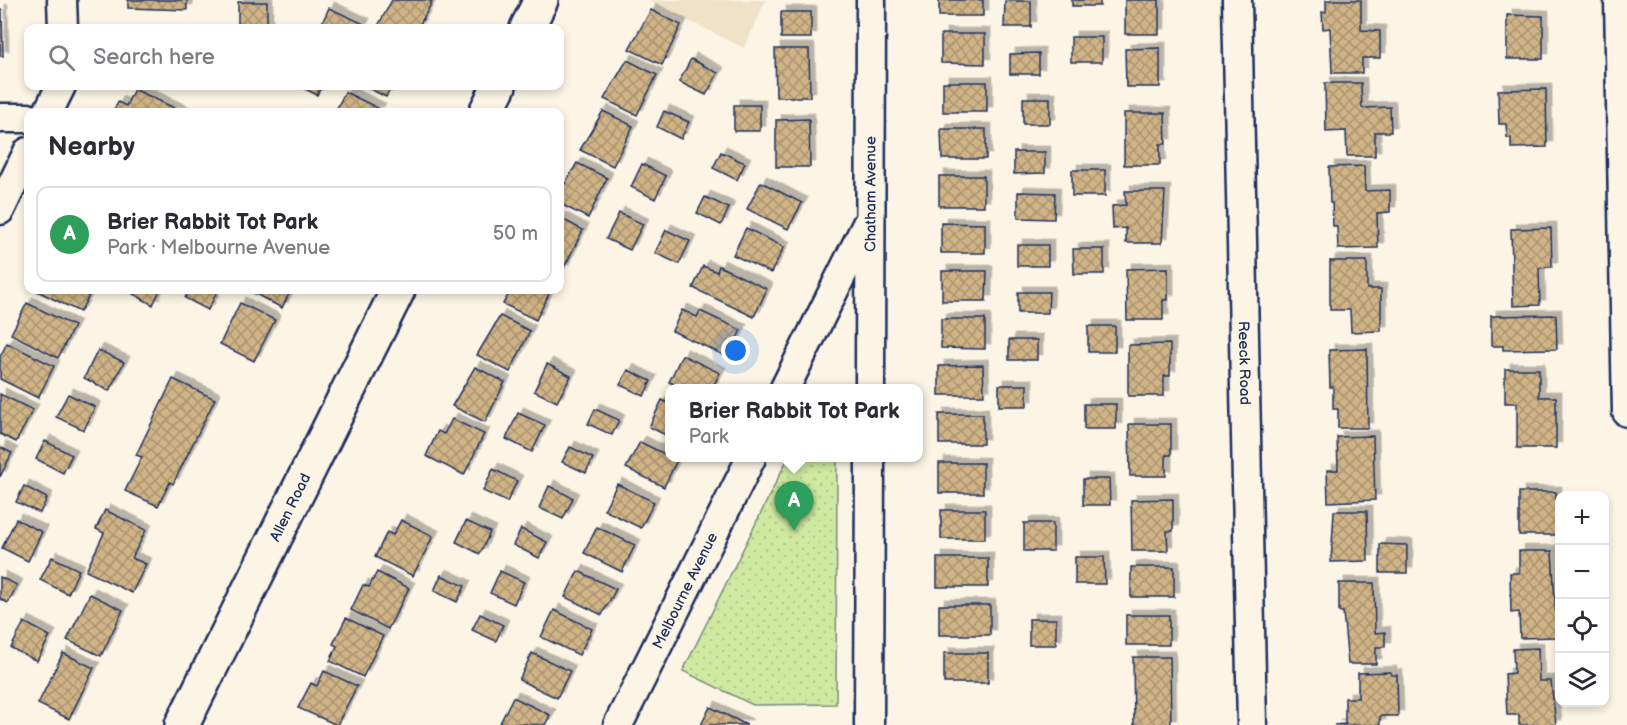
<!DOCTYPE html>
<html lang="en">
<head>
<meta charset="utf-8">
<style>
	body { margin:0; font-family:"Balsamiq Sans",sans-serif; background:#f2f2f3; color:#2b2b33 }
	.controls { position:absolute; right:18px; bottom:18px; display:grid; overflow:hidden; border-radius:12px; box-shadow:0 3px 9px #0003 }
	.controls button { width:54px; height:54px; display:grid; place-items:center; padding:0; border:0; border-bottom:2px solid #e1e1e2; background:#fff; color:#2b2b33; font:30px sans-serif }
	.you { position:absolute; left:736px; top:351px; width:21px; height:21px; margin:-15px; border:4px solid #fff; border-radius:50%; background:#1a73e8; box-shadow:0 0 0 9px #1a73e833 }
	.badge { display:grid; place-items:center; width:39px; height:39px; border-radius:50%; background:#111827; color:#fff; font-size:20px; font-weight:700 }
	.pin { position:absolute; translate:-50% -50px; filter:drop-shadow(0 2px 3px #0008) }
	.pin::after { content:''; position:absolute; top:32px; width:21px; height:18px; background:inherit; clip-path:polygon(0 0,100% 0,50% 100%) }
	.popup { position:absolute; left:665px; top:384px; width:258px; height:78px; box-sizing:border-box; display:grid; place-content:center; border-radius:12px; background:#fff; filter:drop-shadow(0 2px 4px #0005); font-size:20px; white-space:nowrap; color:#7c7c81 }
	.popup b { font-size:22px; color:#2b2b33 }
	.popup::after { content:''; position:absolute; left:50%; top:100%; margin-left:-12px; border:12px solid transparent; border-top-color:#fff }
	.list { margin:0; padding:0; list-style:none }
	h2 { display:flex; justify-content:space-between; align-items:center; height:78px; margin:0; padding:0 24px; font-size:26px }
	h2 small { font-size:20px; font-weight:400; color:#7c7c81 }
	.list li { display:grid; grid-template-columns:39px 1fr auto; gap:18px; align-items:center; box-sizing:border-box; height:96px; margin:0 12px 12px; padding:0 12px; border:2px solid #e1e1e2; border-radius:12px }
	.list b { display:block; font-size:22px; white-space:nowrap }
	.list p { margin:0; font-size:20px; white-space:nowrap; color:#7c7c81 }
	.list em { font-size:20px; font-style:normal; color:#7c7c81 }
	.icon { flex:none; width:33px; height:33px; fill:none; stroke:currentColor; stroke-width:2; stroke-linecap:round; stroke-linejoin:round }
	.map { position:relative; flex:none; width:1627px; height:725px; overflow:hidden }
	.search { position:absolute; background:#fff; box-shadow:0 3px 9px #0003; left:24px; top:24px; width:540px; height:66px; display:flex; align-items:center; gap:15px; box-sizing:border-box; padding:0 21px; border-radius:12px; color:#7c7c81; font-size:22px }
	.panel { position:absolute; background:#fff; box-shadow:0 3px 9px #0003; left:24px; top:108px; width:540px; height:186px; border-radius:12px }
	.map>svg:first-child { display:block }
</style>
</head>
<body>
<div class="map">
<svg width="1627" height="725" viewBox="0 0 1627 725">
	<defs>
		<pattern id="park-dots" width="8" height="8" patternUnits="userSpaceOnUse" patternTransform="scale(1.5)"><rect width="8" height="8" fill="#cfeaa0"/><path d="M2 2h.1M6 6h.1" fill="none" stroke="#b1c98c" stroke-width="1.8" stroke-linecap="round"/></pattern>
		<pattern id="building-cross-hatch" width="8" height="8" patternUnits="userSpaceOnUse" patternTransform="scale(1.5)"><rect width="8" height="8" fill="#d1b486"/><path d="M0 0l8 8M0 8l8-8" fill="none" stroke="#a99371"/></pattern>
		<filter id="shadow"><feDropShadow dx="5.5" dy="-5.5" stdDeviation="0" flood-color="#0004"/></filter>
	</defs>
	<rect width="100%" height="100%" fill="#fcf5e5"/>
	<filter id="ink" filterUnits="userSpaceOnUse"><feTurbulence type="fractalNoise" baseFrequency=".0167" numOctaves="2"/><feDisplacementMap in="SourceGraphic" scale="12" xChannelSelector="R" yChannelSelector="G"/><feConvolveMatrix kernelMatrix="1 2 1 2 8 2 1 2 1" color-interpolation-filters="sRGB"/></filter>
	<g filter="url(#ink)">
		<!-- built -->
		<path fill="#efe2c8" d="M646 0H766L744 48Z"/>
		<!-- park -->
		<path fill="url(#park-dots)" stroke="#758c7f" stroke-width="1.5" d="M788 458H837L836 704 753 705 683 671Z"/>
		<!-- building -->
		<g fill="url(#building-cross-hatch)" stroke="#1b2f5e" stroke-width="1.5" filter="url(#shadow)">
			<path d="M128 0H187V10L128 8Z"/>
			<path d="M392 0H428L432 2 418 28H383L378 26Z"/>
			<rect x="939" y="0" width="44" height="16"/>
			<rect x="1072" y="0" width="28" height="6"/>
			<rect x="1125" y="0" width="34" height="34"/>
			<path d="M1326 0H1361V30L1380 31V58H1362V73H1332L1330 28 1323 29 1322 12H1326Z"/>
			<path d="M1005 1H1031V27H1004Z"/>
			<rect x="238" y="2" width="29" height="24"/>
			<path d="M329 8 364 24 362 28H333L322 23Z"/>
			<path d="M0 10H2L3 56H0Z"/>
			<path d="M651 10 681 25 662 65 629 49Z"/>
			<rect x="781" y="12" width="30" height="26"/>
			<path d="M1507 15 1543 16V59H1507Z"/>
			<path d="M941 34H985V64L941 63Z"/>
			<rect x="1071" y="37" width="31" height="25"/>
			<path d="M1160 48V87H1126L1125 49Z"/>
			<path d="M775 49H809L810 97H776Z"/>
			<path d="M1039 53V74H1010V54Z"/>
			<path d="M691 59 718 73 706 95 679 82Z"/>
			<path d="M627 60 657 75 637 115 604 99Z"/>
			<rect x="943" y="82" width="44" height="30"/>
			<path d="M1325 83H1361L1362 108 1390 107 1391 132H1375V156H1347L1346 131 1326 132Z"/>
			<path d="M299 86H322L317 95Z"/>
			<path d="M364 86H392L386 97Z"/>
			<path d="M134 89 183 112H113L118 102 126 106Z"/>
			<path d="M1546 89 1547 147 1511 148V138H1507L1506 124H1499L1498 90Z"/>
			<path d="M345 92 380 109 378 112H335Z"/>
			<rect x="1023" y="98" width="27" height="26"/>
			<rect x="734" y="105" width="26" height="26"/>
			<path d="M603 111 633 126 613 166 580 150Z"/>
			<path d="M664 111 689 122 681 139 657 127Z"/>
			<path d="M1124 113H1165L1166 144H1160V165H1124Z"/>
			<path d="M809 119 810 167H776V120Z"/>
			<path d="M941 129H986V159H942Z"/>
			<path d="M721 152 745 163 737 180 713 168Z"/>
			<path d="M1014 152H1045V173L1014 174Z"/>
			<path d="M577 163 607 178 588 218 560 204V192Z"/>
			<path d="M642 164 666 176 655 199 631 187Z"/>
			<path d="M1364 166 1365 191 1390 190V212L1377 213 1378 248 1338 249 1337 226H1333L1332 203H1330L1329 167Z"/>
			<rect x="1072" y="170" width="33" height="26"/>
			<rect x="939" y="176" width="45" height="30"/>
			<path d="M761 182 802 203 788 229 747 209Z"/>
			<path d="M1125 191H1165L1162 243H1126V228L1113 229 1112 206 1126 205Z"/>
			<path d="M1018 192 1055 193 1054 219 1018 218Z"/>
			<path d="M705 197 729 208 721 225 697 213Z"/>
			<path d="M619 213 643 224 630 250 606 239Z"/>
			<path d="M560 218 583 230 563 270 560 268Z"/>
			<path d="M941 223 985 224V253H941Z"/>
			<path d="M746 228 784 247 771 273 733 255Z"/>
			<path d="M1551 228 1552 267 1539 268 1540 305 1513 306 1511 229Z"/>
			<path d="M666 230 690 241 679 264 655 253Z"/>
			<rect x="1017" y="245" width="31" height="21"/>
			<path d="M1073 249H1104V274H1074Z"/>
			<path d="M1330 261H1367V289H1381V331L1351 332 1350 310H1330Z"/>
			<path d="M703 266 717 272 719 266 767 289 754 317 693 288Z"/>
			<path d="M1168 268V300H1163V320H1127L1126 269Z"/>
			<path d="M942 271H987L986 301H942Z"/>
			<path d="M35 290H92L80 312Z"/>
			<path d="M126 290H160L153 305Z"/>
			<path d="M189 290H218L208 310 185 298Z"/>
			<path d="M248 290H291L282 308Z"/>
			<path d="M511 290H551L536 320 503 304Z"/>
			<path d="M1018 292H1049L1048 313H1018Z"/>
			<path d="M27 303 74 326 58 358 11 334Z"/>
			<path d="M240 303 275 320 254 361 220 344Z"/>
			<path d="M682 310 697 317 700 311 741 330 728 357 672 331Z"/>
			<path d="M1556 315 1557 349 1503 350V346H1491V316Z"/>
			<path d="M500 316 530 331 510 372 477 355Z"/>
			<path d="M941 319H985V349L941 348Z"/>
			<rect x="1088" y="326" width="27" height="26"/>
			<rect x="1009" y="340" width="28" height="20"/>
			<path d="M7 343 54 366 38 398 0 379V357Z"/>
			<path d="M1170 344V376H1164V396H1128V345Z"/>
			<path d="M1367 349 1368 428H1338V409H1333V387H1330L1329 350Z"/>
			<path d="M98 350 124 362 109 391 84 378Z"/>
			<path d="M682 355 720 373 712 388H683L669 382Z"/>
			<path d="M547 364 571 376 557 402 534 391Z"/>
			<path d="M983 365 984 395H939V366Z"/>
			<path d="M475 367 505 382 485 422 452 406Z"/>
			<path d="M1505 369H1539V397H1556V448H1517V403H1505Z"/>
			<path d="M628 370 651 381 644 396 620 385Z"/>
			<path d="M173 379 215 399 173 484 170 482 158 506 125 491 142 457 136 455Z"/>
			<rect x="999" y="385" width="28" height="21"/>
			<path d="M0 394 33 410 16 442 0 434Z"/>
			<path d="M68 394 95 407 84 430 56 417Z"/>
			<path d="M662 400 670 404V437L649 427Z"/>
			<rect x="1084" y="404" width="32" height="25"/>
			<path d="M595 409 619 420 612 435 588 424Z"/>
			<path d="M518 413 545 425 532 452 506 439Z"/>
			<rect x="939" y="414" width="44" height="30"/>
			<path d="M452 419 484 434 464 475 426 456 438 431 444 434Z"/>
			<path d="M1129 424H1171V455H1166V476H1130Z"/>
			<path d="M1373 436 1375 500 1328 502 1327 470H1338L1337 437Z"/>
			<path d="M45 441 72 455 63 473 36 459Z"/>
			<path d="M640 442 677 460 664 487 626 468Z"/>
			<path d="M0 447 12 453 0 477Z"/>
			<path d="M570 447 593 458 586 473 562 462Z"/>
			<rect x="939" y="463" width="44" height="30"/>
			<path d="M493 469 517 481 507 502 483 491Z"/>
			<path d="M1083 479H1109L1110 505H1083Z"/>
			<path d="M617 484 654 502 641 528 604 510Z"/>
			<path d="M24 486 47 498 40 513 16 502Z"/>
			<path d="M549 486 573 498 563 519 539 508Z"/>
			<rect x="1519" y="492" width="37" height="43"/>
			<path d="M1173 499V531H1167L1168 551H1132L1131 500Z"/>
			<path d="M105 510 146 530 132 558 146 564 132 593 86 571 104 533 96 529Z"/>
			<rect x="941" y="510" width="44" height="29"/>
			<path d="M1334 511H1367L1368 561 1331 562Z"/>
			<path d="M16 519 42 532 28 561 2 548Z"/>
			<path d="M401 520 433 536 413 576 375 557 387 532 393 535Z"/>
			<path d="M466 521 490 532 480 554 456 542Z"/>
			<rect x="1024" y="523" width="29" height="28"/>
			<path d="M597 527 635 545 622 572 584 553Z"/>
			<path d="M521 529 547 542 539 558 513 545Z"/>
			<path d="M1380 544 1407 545V573H1380Z"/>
			<path d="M1519 551H1552L1557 637 1520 638 1519 612 1511 613 1510 573H1519Z"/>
			<path d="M52 557 79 570 68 594 40 580Z"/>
			<path d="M1075 557H1104L1105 584H1075Z"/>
			<rect x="937" y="558" width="51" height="29"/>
			<rect x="1131" y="567" width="43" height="30"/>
			<path d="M500 571 524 582 514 604 490 593Z"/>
			<path d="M578 571 616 589 602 615 565 597Z"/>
			<path d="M377 572 409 588 388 629 351 610 363 585 369 587Z"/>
			<path d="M441 575 465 586 457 602 434 591Z"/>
			<path d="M0 577 17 585 8 603 0 599Z"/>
			<path d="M1339 583H1374L1375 633 1385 632V647H1376V664H1348L1343 612H1339Z"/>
			<path d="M90 594 123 610 101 656 67 640Z"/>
			<rect x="939" y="605" width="51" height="30"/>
			<path d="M554 610 592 629 579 655 541 637Z"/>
			<path d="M480 614 503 625 496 641 472 630Z"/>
			<rect x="1126" y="615" width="43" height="30"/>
			<path d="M346 618 383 636 363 677 330 661 337 646 333 644Z"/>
			<rect x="1029" y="619" width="27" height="26"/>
			<path d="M24 622 50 636 37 661 11 648Z"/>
			<path d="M1538 648 1539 681H1551L1556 725H1519V715H1507L1505 674 1514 673 1513 649Z"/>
			<path d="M63 653 94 668 69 719 38 704Z"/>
			<path d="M532 653 570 671 557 698 519 680Z"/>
			<rect x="944" y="653" width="44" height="30"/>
			<path d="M1133 657H1170L1171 725H1134Z"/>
			<path d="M324 671 357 686 337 725 298 708 311 683 317 686Z"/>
			<path d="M1391 672V675H1397L1398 716H1380V725H1334L1345 724V698H1358V673Z"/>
			<path d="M513 697 550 715 545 725 500 723Z"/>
			<path d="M710 707 747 725H701Z"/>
		</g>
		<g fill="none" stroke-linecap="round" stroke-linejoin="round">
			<!-- minor casing -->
			<g stroke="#1b2f5e" stroke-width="33">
				<g id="minor">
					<path d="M62 0 63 28"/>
					<path id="s1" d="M1237 0 1252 725"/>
					<path d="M1619 0 1627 412"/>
					<path d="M48 112 61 86"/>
					<path d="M0 118H28"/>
					<path d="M0 210 28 152"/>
					<path d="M785 388 867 224"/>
					<path id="s2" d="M870 388 871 0"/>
					<path id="s3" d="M618 725 751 458"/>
					<path d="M869 725 870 458"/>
				</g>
			</g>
			<!-- major casing -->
			<g stroke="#1b2f5e" stroke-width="38">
				<g id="major">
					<path d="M527 28 541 0"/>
					<path d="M486 112 499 86"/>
					<path id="s4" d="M182 725 398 290"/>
				</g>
			</g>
			<!-- minor -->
			<use href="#minor" stroke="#fcf5e5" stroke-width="28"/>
			<!-- major -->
			<use href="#major" stroke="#fcf5e5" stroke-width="33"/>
		</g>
	</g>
	<g text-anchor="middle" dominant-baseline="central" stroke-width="4.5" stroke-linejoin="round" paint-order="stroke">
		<!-- street labels -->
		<g font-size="15" fill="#1b2f5e" stroke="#fcf5e5">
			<text stroke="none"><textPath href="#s2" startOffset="194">Chatham Avenue</textPath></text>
			<text stroke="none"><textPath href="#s1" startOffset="363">Reeck Road</textPath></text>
			<text stroke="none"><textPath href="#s4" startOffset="243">Allen Road</textPath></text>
			<text stroke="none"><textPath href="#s3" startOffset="150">Melbourne Avenue</textPath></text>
		</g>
	</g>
</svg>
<div class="controls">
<button>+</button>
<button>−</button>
<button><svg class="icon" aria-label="locate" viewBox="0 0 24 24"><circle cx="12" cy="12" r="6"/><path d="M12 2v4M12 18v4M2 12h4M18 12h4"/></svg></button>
<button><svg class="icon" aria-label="layers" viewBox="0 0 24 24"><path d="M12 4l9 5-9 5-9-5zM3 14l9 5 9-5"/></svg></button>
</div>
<div class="you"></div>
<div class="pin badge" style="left:794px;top:531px;background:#2e9e5b">A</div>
<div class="popup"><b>Brier Rabbit Tot Park</b>Park</div>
<div class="search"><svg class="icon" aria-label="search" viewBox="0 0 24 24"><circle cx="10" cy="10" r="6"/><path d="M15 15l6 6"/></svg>Search here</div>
<section class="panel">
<h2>Nearby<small></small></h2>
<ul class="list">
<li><span class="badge" style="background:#2e9e5b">A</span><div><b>Brier Rabbit Tot Park</b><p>Park · Melbourne Avenue</p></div><em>50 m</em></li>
</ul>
</section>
</div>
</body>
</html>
